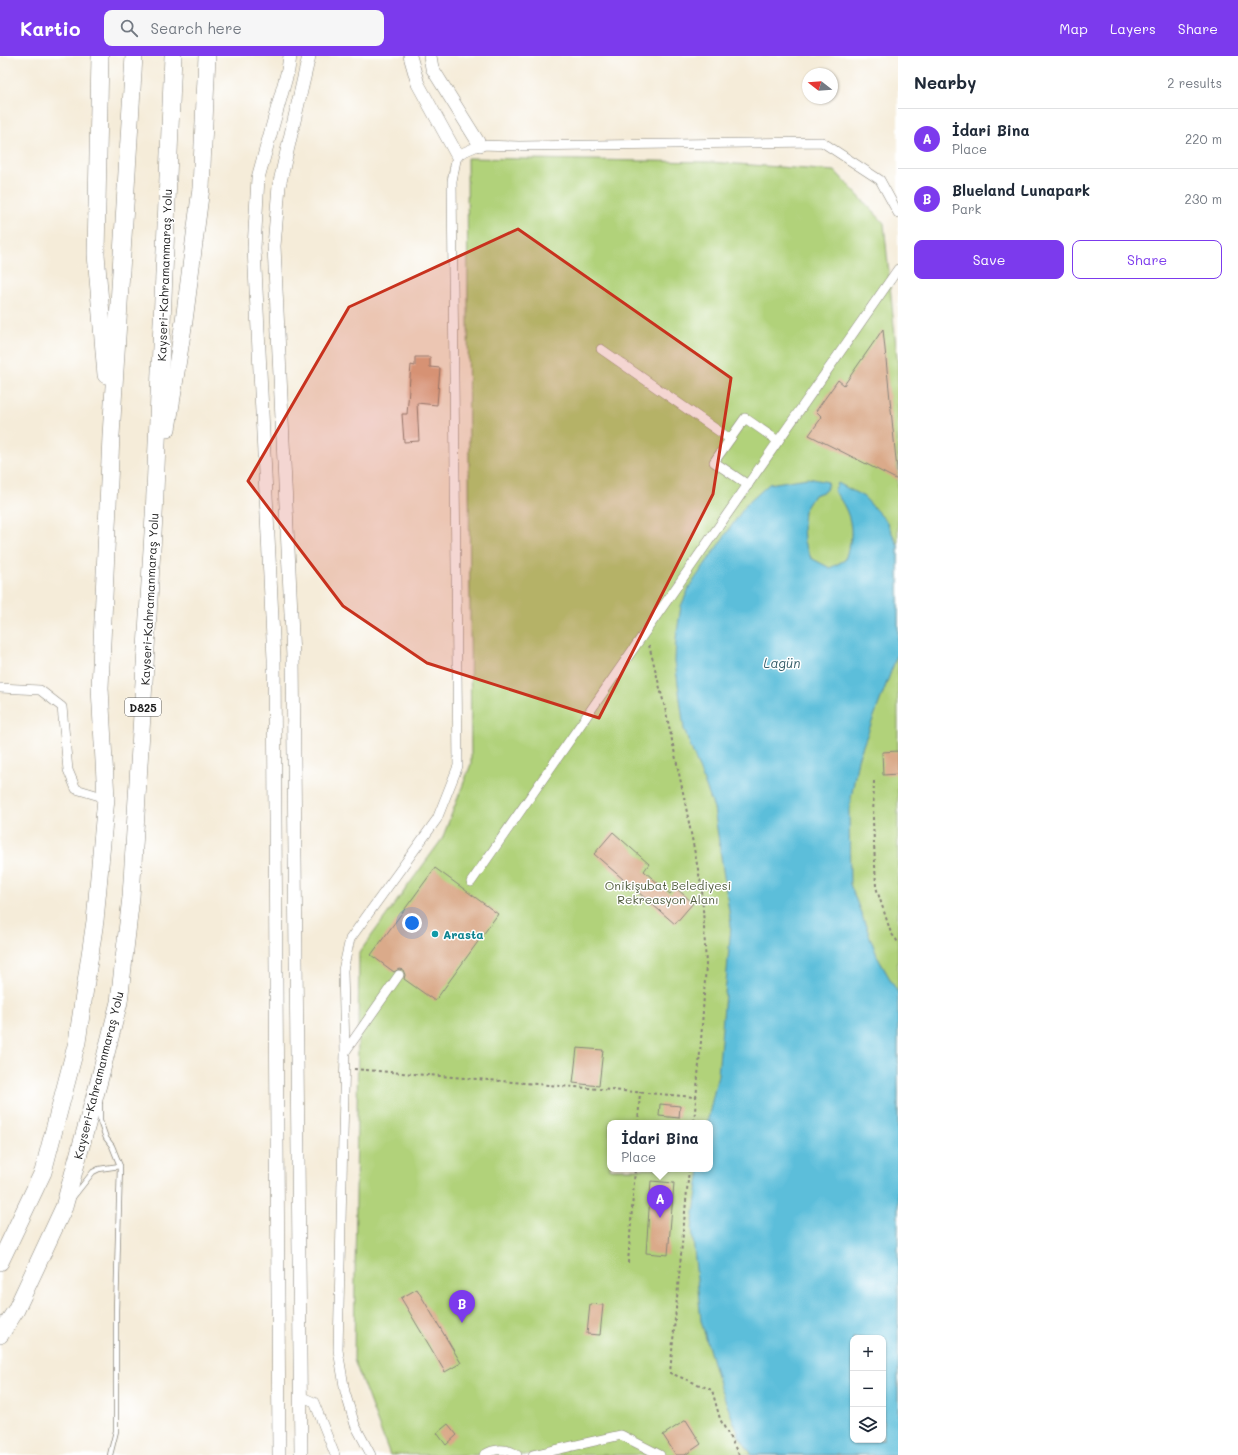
<!DOCTYPE html>
<html lang="en">
<head>
<meta charset="utf-8">
<style>
	body { margin:0; font-family:Mali,sans-serif; background:#f6f6f7; color:#1f2937 }
	.controls { position:absolute; right:12px; bottom:12px; display:grid; overflow:hidden; border-radius:8px; box-shadow:0 1px 3px #0004 }
	.controls button { width:36px; height:36px; display:grid; place-items:center; padding:0; border:0; border-bottom:1px solid #e0e1e3; background:#fff; color:#1f2937; font:20px sans-serif }
	.compass { position:absolute; left:802px; top:12px; width:36px; height:36px; border-radius:50%; background:#fff; box-shadow:0 1px 3px #0004; rotate:287deg }
	.you { position:absolute; left:412px; top:867px; width:14px; height:14px; margin:-10px; border:3px solid #fff; border-radius:50%; background:#1a73e8; box-shadow:0 0 0 6px #1a73e833 }
	.badge { display:grid; place-items:center; width:26px; height:26px; border-radius:50%; background:#7c3aed; color:#fff; font-size:13px; font-weight:700 }
	.pin { position:absolute; translate:-50% -33px; filter:drop-shadow(0 1px 2px #0008) }
	.pin::after { content:''; position:absolute; top:21px; width:14px; height:12px; background:inherit; clip-path:polygon(0 0,100% 0,50% 100%) }
	.popup { position:absolute; left:607px; top:1064px; width:106px; height:52px; box-sizing:border-box; display:grid; place-content:center; border-radius:8px; background:#fff; filter:drop-shadow(0 1px 3px #0005); font-size:13px; white-space:nowrap; color:#747a83 }
	.popup b { font-size:15px; color:#1f2937 }
	.popup::after { content:''; position:absolute; left:50%; top:100%; margin-left:-8px; border:8px solid transparent; border-top-color:#fff }
	.list { margin:0; padding:0; list-style:none }
	h2 { display:flex; justify-content:space-between; align-items:center; height:52px; margin:0; padding:0 16px; font-size:17px }
	h2 small { font-size:13px; font-weight:400; color:#747a83 }
	.list li { display:grid; grid-template-columns:26px 1fr auto; gap:12px; align-items:center; box-sizing:border-box; height:60px; padding:0 16px; border-top:1px solid #e0e1e3 }
	.list b { display:block; font-size:15px; white-space:nowrap }
	.list p { margin:0; font-size:13px; white-space:nowrap; color:#747a83 }
	.list em { font-size:13px; font-style:normal; color:#747a83 }
	.actions { display:flex; gap:8px; padding:12px 16px }
	.actions a { flex:1; padding:9px 0; border:1px solid #7c3aed; border-radius:8px; text-align:center; font-size:14px; color:#7c3aed }
	.actions .main { background:#7c3aed; color:#fff }
	.icon { flex:none; width:22px; height:22px; fill:none; stroke:currentColor; stroke-width:2; stroke-linecap:round; stroke-linejoin:round }
	.map { position:relative; flex:none; width:898px; height:1399px; overflow:hidden }
	header { display:flex; align-items:center; gap:24px; box-sizing:border-box; height:56px; padding:0 20px; background:#7c3aed; color:#fff }
	header strong { font-size:19px }
	nav { display:flex; gap:22px; margin-inline-start:auto; font-size:14px }
	.search { width:280px; height:36px; background:#f6f6f7; display:flex; align-items:center; gap:10px; box-sizing:border-box; padding:0 14px; border-radius:8px; color:#747a83; font-size:15px }
	main { display:flex }
	aside { flex:1; background:#fff }
	.map>svg:first-child { display:block }
</style>
</head>
<body>
<header>
<strong>Kartio</strong>
<div class="search"><svg class="icon" aria-label="search" viewBox="0 0 24 24"><circle cx="10" cy="10" r="6"/><path d="M15 15l6 6"/></svg>Search here</div>
<nav><a>Map</a><a>Layers</a><a>Share</a></nav>
</header>
<main>
<div class="map">
<svg width="898" height="1399" viewBox="0 0 898 1399">
	<rect width="100%" height="100%" fill="#fff"/>
	<filter id="ink" filterUnits="userSpaceOnUse"><feTurbulence type="fractalNoise" baseFrequency=".025" numOctaves="2"/><feDisplacementMap in="SourceGraphic" scale="8" xChannelSelector="R" yChannelSelector="G"/><feConvolveMatrix kernelMatrix="1 2 1 2 8 2 1 2 1" color-interpolation-filters="sRGB"/></filter>
	<filter id="wash" filterUnits="userSpaceOnUse"><feTurbulence type="fractalNoise" baseFrequency=".012" numOctaves="4" result="noise"/><feDisplacementMap in="SourceGraphic" scale="16" xChannelSelector="R" yChannelSelector="G"/><feGaussianBlur stdDeviation="0.9" result="paint"/><feColorMatrix in="noise" values="0 0 0 0 0 0 0 0 0 0 0 0 0 0 0 0 0 1.4 0 .05"/><feComposite in="paint" operator="in"/></filter>
	<g filter="url(#wash)">
		<rect width="100%" height="100%" fill="#f5ecd9"/>
		<!-- green -->
		<path fill="#b1d27a" stroke="#66774b" fill-rule="evenodd" d="M467 102 709 106 835 115 884 167 898 312V1399H390L354 1304 359 897 442 783 471 708ZM610 1067H710V1113H610ZM853 1282H883V1384H853Z"/>
		<!-- water -->
		<path fill="#5cbeda" stroke="#3c6d7b" fill-rule="evenodd" d="M808 422 828 426 826 435 814 439 804 455 803 468 804 486 811 502 830 512 845 504C847 496 851 487 851 479 852 462 844 447 834 435L838 427 864 441 887 466 898 490V597L858 703 849 754 850 828 878 902 898 937V1399H752L740 1382 720 1331 701 1265 692 1172 700 1113H710V1067H707L718 1019 731 869 714 752 684 673 675 605 676 583 681 550 690 530 746 449 769 428ZM853 1282H883V1384H853Z"/>
		<g id="blocks">
			<!-- building -->
			<g fill="#daaa8a">
				<path d="M883 273 898 424 809 379 822 361 816 355 838 324 844 329Z"/>
				<path d="M415 301H430V311L440 312 437 349 417 347 419 385 404 386 402 358H407L411 309 415 310Z"/>
				<path d="M898 695V718L883 719 882 696Z"/>
				<path d="M613 776 649 808 644 815 670 838 676 832 693 847 675 868 594 798Z"/>
				<path d="M435 812 498 858 435 945 404 923 405 919 403 914 399 913 394 916 371 899Z"/>
				<path d="M577 992 603 994 599 1030 573 1027Z"/>
				<path d="M660 1048 680 1050 679 1062 659 1060Z"/>
				<path d="M651 1125 674 1127 668 1199 646 1197Z"/>
				<path d="M417 1233 461 1307 445 1316 401 1242Z"/>
				<path d="M590 1248 603 1249 600 1279 587 1278Z"/>
				<path d="M686 1364 701 1388 685 1399H676L663 1379Z"/>
				<path d="M448 1368 457 1379 446 1389 437 1377Z"/>
			</g>
		</g>
	</g>
	<g filter="url(#ink)">
		<use href="#blocks" fill-opacity="0" stroke="#88847a" stroke-width="1"/>
		<g fill="none" stroke-linecap="round" stroke-linejoin="round">
			<!-- lane casing -->
			<g stroke="#88847a" stroke-width="6">
				<g id="lane">
					<path d="M100 1048V1065L106 1082 112 1090 120 1110 116 1255V1375L110 1399"/>
					<path d="M74 1140 93 1116 99 1113 120 1110"/>
				</g>
			</g>
			<!-- street casing -->
			<g stroke="#88847a" stroke-width="10">
				<g id="street">
					<path d="M601 293 730 383"/>
					<path d="M748 429 714 406 745 362 778 385"/>
					<path d="M0 632 40 634 62 651 68 714 76 733 106 742"/>
					<path d="M471 826 898 213"/>
					<path d="M345 996 399 919"/>
					<path d="M300 1340 314 1346 335 1399"/>
					<path d="M371 1399 355 1369 345 1336 338 1294 345 996 343 914 350 883 437 763 458 710 452 125 457 99 480 89 519 90 822 86 880 124 898 157"/>
					<path d="M484 1399C494 1392 507 1392 517 1399"/>
					<path d="M533 1399 621 1379 660 1399"/>
				</g>
			</g>
			<!-- secondary casing -->
			<g stroke="#88847a" stroke-width="14">
				<g id="secondary">
					<path d="M410 0 418 28 457 99"/>
					<path d="M430 0 432 12 480 89"/>
					<path d="M279 1399 274 603 254 192 258 122 288 14 290 0"/>
					<path d="M301 1399 293 601 274 190 279 130 309 0"/>
				</g>
			</g>
			<!-- highway casing -->
			<g stroke="#88847a" stroke-width="18">
				<g id="highway">
					<path d="M100 0 96 198 106 319"/>
					<path d="M167 373 184 265 201 132 207 0"/>
					<path d="M0 1206 43 1116 77 986 95 865 106 742 100 632 111 380 134 0"/>
					<path d="M0 1279 16 1254 64 1151 99 1025 119 946 131 841 154 460 173 0"/>
				</g>
			</g>
			<!-- path -->
			<g stroke="#88847a" stroke-width="2" stroke-dasharray="3 3" stroke-linecap="butt">
				<path d="M649 589 666 656 684 741 702 834 706 909 701 985 694 1067"/>
				<path d="M874 725 873 764 876 831 891 877 898 886"/>
				<path d="M354 1013 696 1041"/>
				<path d="M638 1067 640 1036"/>
				<path d="M689 1113 670 1317 712 1334 720 1363 739 1399"/>
				<path d="M628 1207 635 1113"/>
			</g>
			<!-- lane -->
			<use href="#lane" stroke="#fff" stroke-width="4.5"/>
			<!-- street -->
			<use href="#street" stroke="#fff" stroke-width="9"/>
			<!-- secondary -->
			<use href="#secondary" stroke="#fff" stroke-width="13"/>
			<!-- highway -->
			<use href="#highway" stroke="#fff" stroke-width="17"/>
		</g>
	</g>
	<!-- marked area -->
	<path fill="#c8321e" fill-opacity="0.2" stroke="#c8321e" stroke-width="3" stroke-linejoin="round" d="M518 173 731 322 713 438 599 662 427 607 343 550 248 425 349 251Z"/>
	<!-- markers -->
	<circle fill="#0f9aa8" stroke="#fff" stroke-width="1.5" cx="435" cy="878" r="4"/>
	<g text-anchor="middle" dominant-baseline="central" stroke-width="3" stroke-linejoin="round" paint-order="stroke">
		<!-- shield labels -->
		<rect fill="#fff" stroke="#606060" stroke-width="1" x="125" y="642" width="36" height="18" rx="3"/>
		<g font-size="11" font-weight="bold" fill="#1c1c1c">
			<text x="143" y="651">D825</text>
		</g>
		<!-- street labels -->
		<g font-size="12" fill="#1c1c1c" stroke="#fff">
			<text transform="translate(164 219) rotate(-88)">Kayseri-Kahramanmaraş Yolu</text>
			<text transform="translate(149 543) rotate(-87)">Kayseri-Kahramanmaraş Yolu</text>
			<text transform="translate(98 1019) rotate(-76)">Kayseri-Kahramanmaraş Yolu</text>
		</g>
		<!-- park labels -->
		<g font-size="12" fill="#505c3d" stroke="#fff">
			<text x="668" y="829">Onikişubat Belediyesi<tspan x="668" dy="14">Rekreasyon Alanı</tspan></text>
		</g>
		<!-- culture labels -->
		<g font-size="12" font-weight="bold" fill="#0d838f" stroke="#fff" text-anchor="start">
			<text x="443" y="878">Arasta</text>
		</g>
		<!-- water labels -->
		<g font-size="13" font-style="italic" fill="#365d68" stroke="#fff">
			<text x="782" y="606">Lagün</text>
		</g>
	</g>
</svg>
<div class="controls">
<button>+</button>
<button>−</button>
<button><svg class="icon" aria-label="layers" viewBox="0 0 24 24"><path d="M12 4l9 5-9 5-9-5zM3 14l9 5 9-5"/></svg></button>
</div>
<svg class="compass" viewBox="-18 -18 36 36"><path d="M0-13l5 13h-10z" fill="#e53935"/><path d="M0 13l5-13h-10z" fill="#747a83"/></svg>
<div class="you"></div>
<div class="pin badge" style="left:660px;top:1162px">A</div>
<div class="popup"><b>İdari Bina</b>Place</div>
<div class="pin badge" style="left:462px;top:1267px">B</div>
</div>
<aside>
<h2>Nearby<small>2 results</small></h2>
<ul class="list">
<li><span class="badge">A</span><div><b>İdari Bina</b><p>Place</p></div><em>220 m</em></li>
<li><span class="badge">B</span><div><b>Blueland Lunapark</b><p>Park</p></div><em>230 m</em></li>
</ul>
<div class="actions"><a class="main">Save</a><a>Share</a></div>
</aside>
</main>
</body>
</html>
